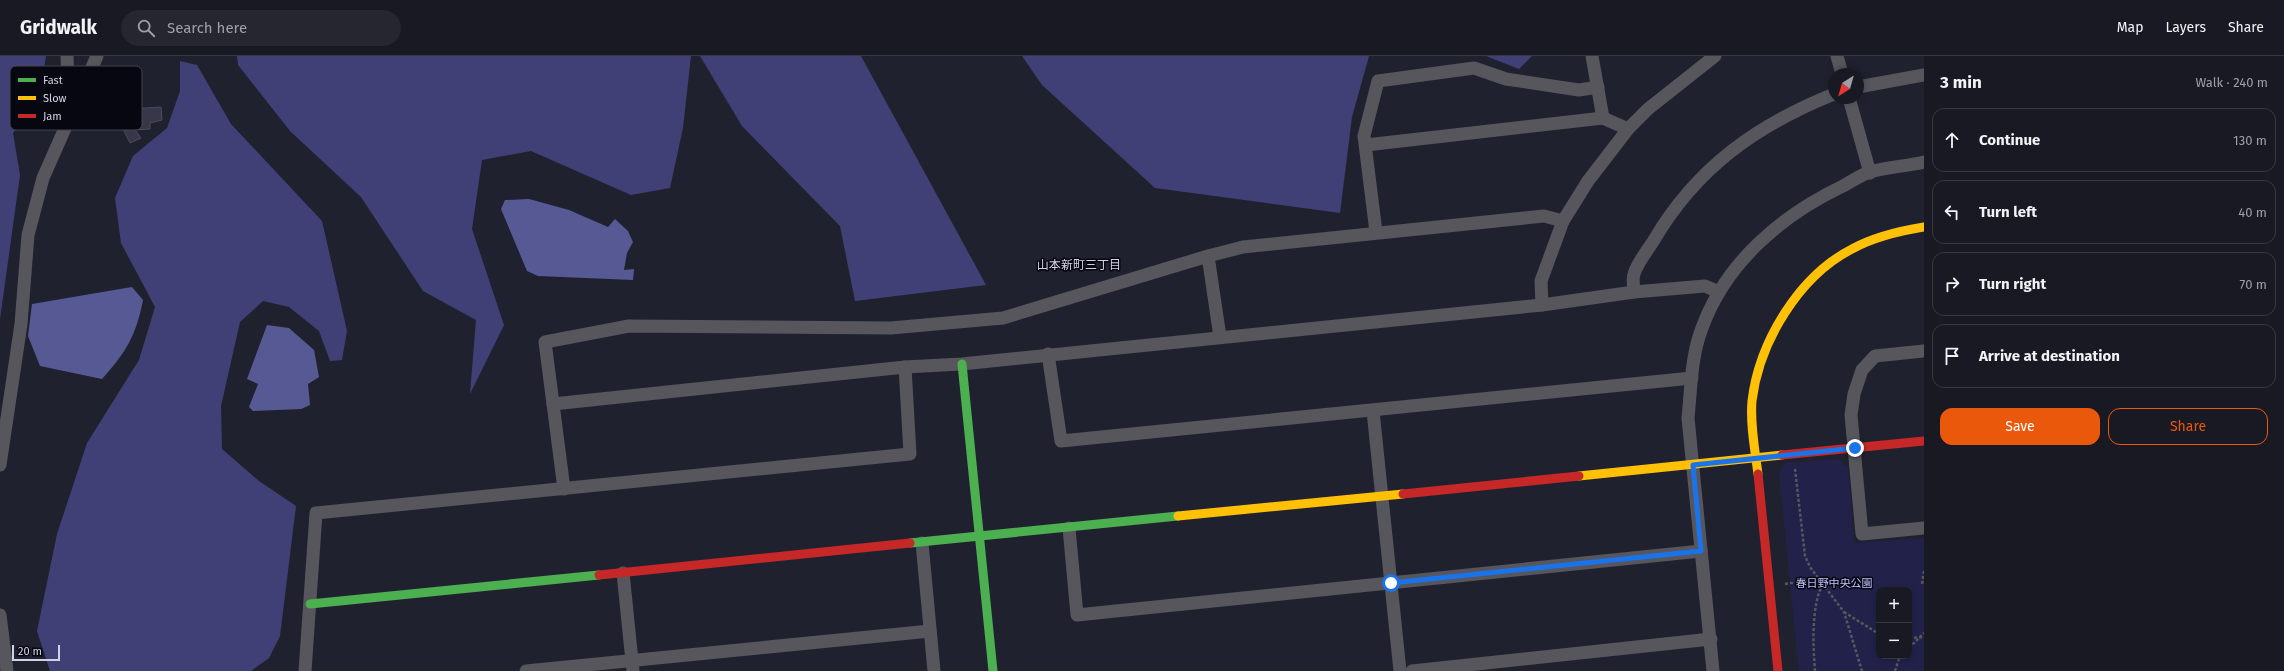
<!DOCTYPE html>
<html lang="en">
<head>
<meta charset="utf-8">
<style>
	body { margin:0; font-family:"Fira Sans","Noto Sans JP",sans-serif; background:#252630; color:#f1f3f6 }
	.controls { position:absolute; right:12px; bottom:12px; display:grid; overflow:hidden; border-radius:8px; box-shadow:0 2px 6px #0003 }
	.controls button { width:36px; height:36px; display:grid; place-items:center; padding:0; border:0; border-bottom:1px solid #363841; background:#181923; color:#f1f3f6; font:20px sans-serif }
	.compass { position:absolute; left:1828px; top:12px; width:36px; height:36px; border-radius:50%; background:#181923; box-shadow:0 2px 6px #0003; rotate:217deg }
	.scale { position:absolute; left:12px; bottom:10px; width:48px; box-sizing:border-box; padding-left:4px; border:2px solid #d1d3e5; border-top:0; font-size:11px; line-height:14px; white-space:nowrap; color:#d1d3e5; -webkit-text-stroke:3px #070712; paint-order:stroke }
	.stop { position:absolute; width:12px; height:12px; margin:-9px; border:3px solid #1a73e8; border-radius:50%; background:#fff }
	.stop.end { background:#1a73e8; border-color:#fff; box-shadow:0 1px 4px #0008 }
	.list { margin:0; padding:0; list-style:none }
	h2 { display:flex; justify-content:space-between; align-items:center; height:52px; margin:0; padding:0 16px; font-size:17px }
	h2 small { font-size:13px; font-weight:400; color:#9fa0a6 }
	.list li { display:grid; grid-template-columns:26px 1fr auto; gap:12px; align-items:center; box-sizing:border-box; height:64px; margin:0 8px 8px; padding:0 8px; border:1px solid #363841; border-radius:12px }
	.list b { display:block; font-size:15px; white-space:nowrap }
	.list em { font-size:13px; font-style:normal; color:#9fa0a6 }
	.actions { display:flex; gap:8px; padding:12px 16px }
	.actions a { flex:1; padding:9px 0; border:1px solid #ea580c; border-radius:12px; text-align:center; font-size:14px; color:#ea580c }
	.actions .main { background:#ea580c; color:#fff }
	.icon { flex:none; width:22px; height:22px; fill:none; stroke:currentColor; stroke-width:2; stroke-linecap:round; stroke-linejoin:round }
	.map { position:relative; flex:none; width:1924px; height:615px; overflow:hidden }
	header { display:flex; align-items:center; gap:24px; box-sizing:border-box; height:56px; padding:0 20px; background:#181923; border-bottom:1px solid #363841 }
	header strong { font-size:19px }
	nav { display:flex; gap:22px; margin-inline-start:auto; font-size:14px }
	.search { width:280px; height:36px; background:#252630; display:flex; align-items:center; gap:10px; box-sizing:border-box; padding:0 14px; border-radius:22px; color:#9fa0a6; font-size:15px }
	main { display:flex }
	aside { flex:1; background:#181923 }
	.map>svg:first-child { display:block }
</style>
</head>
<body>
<header>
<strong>Gridwalk</strong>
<div class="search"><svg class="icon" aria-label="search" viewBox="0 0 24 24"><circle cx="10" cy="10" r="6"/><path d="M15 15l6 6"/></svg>Search here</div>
<nav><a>Map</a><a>Layers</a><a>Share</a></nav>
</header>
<main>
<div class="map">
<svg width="1924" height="615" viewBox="0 0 1924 615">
	<rect width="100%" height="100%" fill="#20212f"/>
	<!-- green -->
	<path fill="#22214a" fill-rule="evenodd" d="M1838 403 1848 412 1854 487 1924 482V615H1799L1779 417 1786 407ZM1879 534H1909V600H1879Z"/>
	<!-- forest -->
	<g fill="#404077">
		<path d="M0 0H46L39 43 13 77 20 119 0 263Z"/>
		<path d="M237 0H691L683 72 670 132 631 139 531 95 482 104 472 173 504 269 470 338 476 264 423 235 361 141 290 75 238 9Z"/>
		<path d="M700 0H861L986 229 855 245 840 170 742 70Z"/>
		<path d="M1022 0H1369L1352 61 1340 157 1155 132 1042 29Z"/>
		<path d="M1486 0H1532L1519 13Z"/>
		<path d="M180 5 197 9 231 68 322 165 347 275 342 304 330 305 319 275 289 251 263 245 240 266 221 350 222 393 259 425 296 450 280 580 269 602 251 615H50L37 575 57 478 87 387 139 304 155 251 121 187 115 142 133 100 167 72 180 35Z"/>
	</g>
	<!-- water -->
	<g fill="#575994">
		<path d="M529 143 569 154 608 171 615 163 628 175 633 186 627 197 624 214 634 213 633 224 538 220 527 215 501 153 505 144Z"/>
		<path d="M132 231 143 244C136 280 126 296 102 323L40 310 28 280 32 248Z"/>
		<path d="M267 269 289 272 314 294 319 321 308 328 310 349 301 353 253 355 249 351 258 328 247 323Z"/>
	</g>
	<!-- building -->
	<path fill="#373749" stroke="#4b4b59" d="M161 51 162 64 150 67V73L135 74 141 82 130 87 124 75 131 72 130 53Z"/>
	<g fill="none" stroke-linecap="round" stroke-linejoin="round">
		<!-- path -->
		<g stroke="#56575f" stroke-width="2.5" stroke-dasharray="3 2" stroke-linecap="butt">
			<path d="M1795 413 1805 500 1810 511 1844 556 1862 615"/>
			<path d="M1924 515 1922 528H1924"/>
			<path d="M1785 528 1820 522"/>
			<path d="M1844 556 1879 578"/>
			<path d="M1909 582 1924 581"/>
			<path d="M1909 592 1924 577"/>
			<path d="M1815 615C1813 591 1811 548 1823 528"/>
			<path d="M1895 615 1900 600"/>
		</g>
		<!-- street -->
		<g stroke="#56565c" stroke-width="13">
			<path d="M67 0 69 60"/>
			<path d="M1592 0 1603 62"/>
			<path d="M1837 0 1842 18"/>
			<path d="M1858 31 1924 19"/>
			<path d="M1849 42 1870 117"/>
			<path d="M1366 89 1603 62 1628 73"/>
			<path d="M1376 176 1364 80 1378 25 1474 12 1506 23 1579 34 1598 31"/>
			<path d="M1634 236C1634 231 1632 223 1634 218 1637 207 1648 194 1654 184 1697 111 1757 69 1834 38"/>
			<path d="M1542 249 1541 225 1563 165 1588 125 1628 73 1648 53 1715 0"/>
			<path d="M1220 281 1208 200 1243 191 1544 160 1563 165"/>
			<path d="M1924 295 1875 300 1862 314 1854 338 1851 359 1862 478 1924 472"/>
			<path d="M1048 298 1061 385 1692 322"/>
			<path d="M553 348 905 311 962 308 1542 249 1634 236 1705 230 1719 236"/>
			<path d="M1373 355 1400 615"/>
			<path d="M0 409 21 268 28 179 43 122 97 0"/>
			<path d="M564 433 545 286 629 270 891 272 1003 262 1208 200"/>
			<path d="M1069 472 1077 559 1701 495"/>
			<path d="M922 487 934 615"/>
			<path d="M623 517 633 615"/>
			<path d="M0 559 7 615"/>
			<path d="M305 615 316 457 910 398 905 311"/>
			<path d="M526 615 930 575"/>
			<path d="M1412 615 1711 583"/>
			<path d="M1713 615 1688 362C1691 333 1691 300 1702 272 1726 206 1782 159 1843 130 1852 125 1861 119 1870 116 1887 111 1907 110 1924 106"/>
		</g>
		<!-- fast -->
		<g stroke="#4caf50" stroke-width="9">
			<path d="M962 308 993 615"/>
			<path d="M910 487 1178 460"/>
			<path d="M310 548 599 519"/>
		</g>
		<!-- slow -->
		<g stroke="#ffc107" stroke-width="9">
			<path d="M1758 418C1755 394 1750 369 1752 345 1759 286 1799 220 1852 193 1874 181 1899 175 1924 171"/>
			<path d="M1579 420 1782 399"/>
			<path d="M1178 460 1403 438"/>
		</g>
		<!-- jam -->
		<g stroke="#c62828" stroke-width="9">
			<path d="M1782 399 1924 385"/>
			<path d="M1758 418 1778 615"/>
			<path d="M1403 438 1579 420"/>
			<path d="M599 519 910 487"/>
		</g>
	</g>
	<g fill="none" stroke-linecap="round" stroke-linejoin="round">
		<!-- route -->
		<path stroke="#1a73e8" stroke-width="5" d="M1391 527 1701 495 1693 409 1855 392"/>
	</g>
	<g text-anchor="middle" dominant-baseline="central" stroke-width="3" stroke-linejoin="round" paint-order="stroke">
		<!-- park labels -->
		<g font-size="11" fill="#bdc1f9" stroke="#070712">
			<text x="1834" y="527">春日野中央公園</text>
		</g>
		<!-- neighbourhood labels -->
		<g font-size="12" fill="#d1d3e5" stroke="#070712">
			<text x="1079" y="209">山本新町三丁目</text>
		</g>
	</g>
	<!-- legend -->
	<rect x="10" y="10" width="132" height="64" rx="6" fill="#070712" stroke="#444451" stroke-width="1"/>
	<rect x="18" y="22" width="18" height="4" fill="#4caf50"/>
	<rect x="18" y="40" width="18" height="4" fill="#ffc107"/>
	<rect x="18" y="58" width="18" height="4" fill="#c62828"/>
	<g font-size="11" fill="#d1d3e5">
		<text x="43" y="28">Fast</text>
		<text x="43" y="46">Slow</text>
		<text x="43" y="64">Jam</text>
	</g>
</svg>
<div class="controls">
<button>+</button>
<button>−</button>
</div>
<svg class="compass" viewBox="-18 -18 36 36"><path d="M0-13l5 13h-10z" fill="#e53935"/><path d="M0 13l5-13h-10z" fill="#9fa0a6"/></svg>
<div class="scale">20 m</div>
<div class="stop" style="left:1391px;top:527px"></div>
<div class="stop end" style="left:1855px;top:392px"></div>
</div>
<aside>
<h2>3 min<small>Walk · 240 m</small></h2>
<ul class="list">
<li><svg class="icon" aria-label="ahead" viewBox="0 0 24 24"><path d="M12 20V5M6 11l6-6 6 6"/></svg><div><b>Continue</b></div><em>130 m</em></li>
<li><svg class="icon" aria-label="left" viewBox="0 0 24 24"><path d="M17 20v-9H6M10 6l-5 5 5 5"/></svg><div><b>Turn left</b></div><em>40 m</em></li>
<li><svg class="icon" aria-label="right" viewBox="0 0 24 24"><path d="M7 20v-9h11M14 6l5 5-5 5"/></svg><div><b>Turn right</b></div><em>70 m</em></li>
<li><svg class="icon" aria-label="arrive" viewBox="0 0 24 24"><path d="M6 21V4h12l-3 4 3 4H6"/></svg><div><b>Arrive at destination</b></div></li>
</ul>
<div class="actions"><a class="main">Save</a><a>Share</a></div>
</aside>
</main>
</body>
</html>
